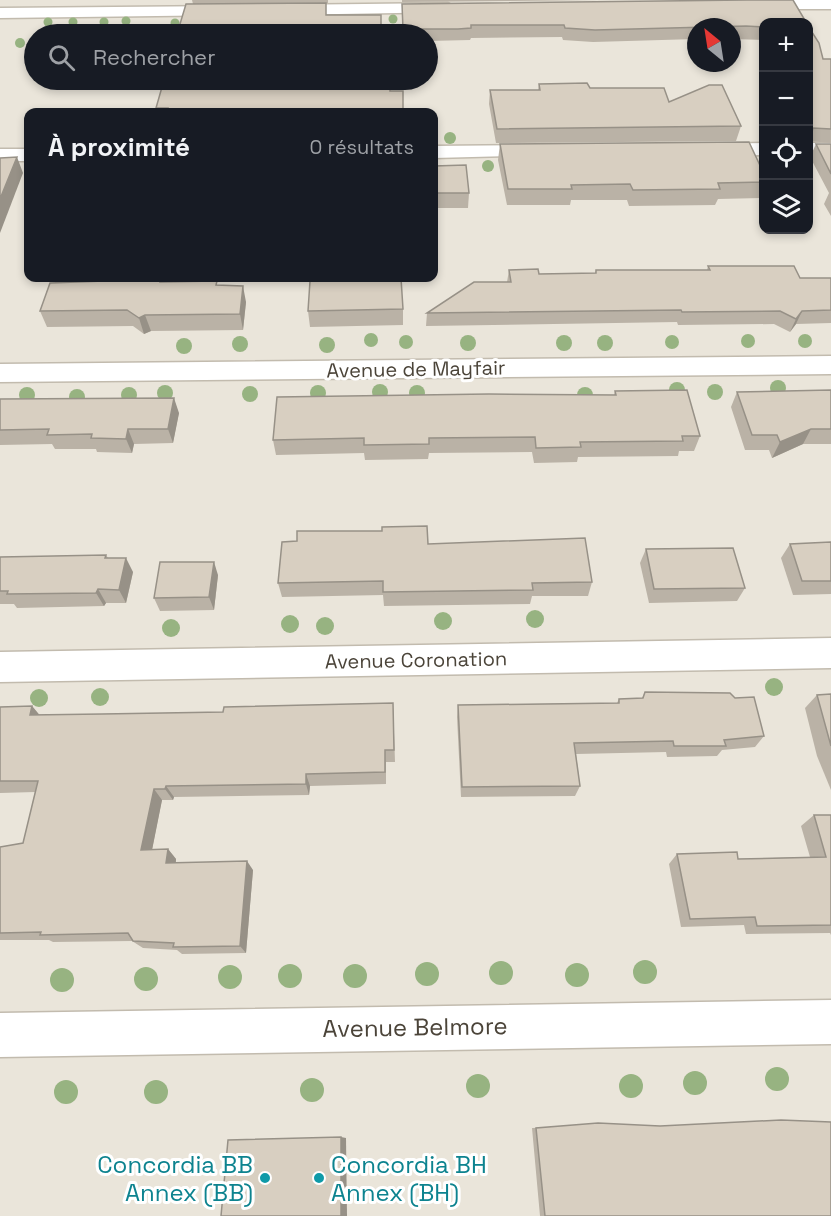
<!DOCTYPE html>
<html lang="fr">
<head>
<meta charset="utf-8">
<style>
	body { margin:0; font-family:"Space Grotesk",sans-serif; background:#242831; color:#f1f3f6 }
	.controls { position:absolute; right:18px; top:18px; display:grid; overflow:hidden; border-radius:12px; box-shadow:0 3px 9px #0003 }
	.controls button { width:54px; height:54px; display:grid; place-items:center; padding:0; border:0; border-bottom:2px solid #363941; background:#171b24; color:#f1f3f6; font:30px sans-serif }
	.compass { position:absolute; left:687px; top:18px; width:54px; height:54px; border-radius:50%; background:#171b24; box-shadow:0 3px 9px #0003; rotate:330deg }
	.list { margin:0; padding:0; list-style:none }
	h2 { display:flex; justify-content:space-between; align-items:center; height:78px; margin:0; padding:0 24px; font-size:26px }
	h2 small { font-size:20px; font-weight:400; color:#9ea1a6 }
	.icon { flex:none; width:33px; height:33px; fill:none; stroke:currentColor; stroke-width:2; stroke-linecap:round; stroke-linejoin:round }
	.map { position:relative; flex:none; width:831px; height:1216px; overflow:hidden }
	.search { position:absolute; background:#171b24; box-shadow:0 3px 9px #0003; left:24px; top:24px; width:414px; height:66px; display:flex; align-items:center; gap:15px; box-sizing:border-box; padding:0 21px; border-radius:33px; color:#9ea1a6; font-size:22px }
	.panel { position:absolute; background:#171b24; box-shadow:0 3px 9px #0003; left:24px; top:108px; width:414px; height:174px; border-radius:12px }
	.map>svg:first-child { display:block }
</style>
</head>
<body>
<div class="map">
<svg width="831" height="1216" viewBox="0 0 831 1216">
	<rect width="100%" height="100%" fill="#f6f3ec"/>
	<!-- residential -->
	<path fill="#eae5da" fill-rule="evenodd" d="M0 0H831V1216H0ZM764 22H808V230H764ZM696 27H732V63H696ZM34 34H428V80H34ZM28 112H434V278H28Z"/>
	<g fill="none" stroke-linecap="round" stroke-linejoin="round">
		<!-- minor casing -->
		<g stroke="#c2bbae" stroke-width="3">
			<g id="minor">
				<path d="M751 0H831V9H746L743 5Z"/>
				<path d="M448 3 457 8 454 12 281 15 272 10 281 5Z"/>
				<path d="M229 6 238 11 235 15 0 18V8Z"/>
				<path d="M764 143V155L708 156 701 154 697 150 701 146 708 144Z"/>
				<rect x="808" y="143" width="23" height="12"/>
				<path d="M543 145 550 147 554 151 550 155 434 158V146Z"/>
				<rect x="0" y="149" width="28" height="12"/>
				<path d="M831 356V374L0 382V364Z"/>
				<path d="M831 638V668L0 682V652Z"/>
				<path d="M831 1000V1044L0 1057V1013Z"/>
			</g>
		</g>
		<!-- minor -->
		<use href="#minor" fill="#fff" fill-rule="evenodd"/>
	</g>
	<!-- trees -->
	<g fill="#97b381">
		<circle cx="393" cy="19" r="4.5"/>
		<circle cx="126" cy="21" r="4.5"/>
		<circle cx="48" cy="22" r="4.5"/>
		<circle cx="73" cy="22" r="4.5"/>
		<circle cx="104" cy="22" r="4.5"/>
		<circle cx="175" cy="23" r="4.5"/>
		<circle cx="20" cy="43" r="5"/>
		<circle cx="450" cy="138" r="6"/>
		<circle cx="488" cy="166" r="6"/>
		<circle cx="371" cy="340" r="7"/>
		<circle cx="748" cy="341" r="7"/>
		<circle cx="805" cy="341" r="7"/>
		<circle cx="406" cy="342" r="7"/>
		<circle cx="672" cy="342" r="7"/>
		<circle cx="468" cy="343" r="8"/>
		<circle cx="564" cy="343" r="8"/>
		<circle cx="605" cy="343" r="8"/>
		<circle cx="240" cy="344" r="8"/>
		<circle cx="327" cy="345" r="8"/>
		<circle cx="184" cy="346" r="8"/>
		<circle cx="778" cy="388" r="8"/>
		<circle cx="677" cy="390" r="8"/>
		<circle cx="380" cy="392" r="8"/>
		<circle cx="715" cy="392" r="8"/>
		<circle cx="165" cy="393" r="8"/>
		<circle cx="318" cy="393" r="8"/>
		<circle cx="417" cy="393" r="8"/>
		<circle cx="250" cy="394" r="8"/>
		<circle cx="27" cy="395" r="8"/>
		<circle cx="129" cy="395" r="8"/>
		<circle cx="585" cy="395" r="8"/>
		<circle cx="77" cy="397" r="8"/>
		<circle cx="535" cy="619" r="9"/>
		<circle cx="443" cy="621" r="9"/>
		<circle cx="290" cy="624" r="9"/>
		<circle cx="325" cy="626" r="9"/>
		<circle cx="171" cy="628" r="9"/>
		<circle cx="774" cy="687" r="9"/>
		<circle cx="100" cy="697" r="9"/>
		<circle cx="39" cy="698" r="9"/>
		<circle cx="645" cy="972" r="12"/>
		<circle cx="501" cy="973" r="12"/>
		<circle cx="427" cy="974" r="12"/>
		<circle cx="577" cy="975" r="12"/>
		<circle cx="290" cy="976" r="12"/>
		<circle cx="355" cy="976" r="12"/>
		<circle cx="230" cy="977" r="12"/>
		<circle cx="146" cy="979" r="12"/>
		<circle cx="62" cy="980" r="12"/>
		<circle cx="777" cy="1079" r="12"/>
		<circle cx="695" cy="1083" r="12"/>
		<circle cx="478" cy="1086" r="12"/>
		<circle cx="631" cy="1086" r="12"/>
		<circle cx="312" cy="1090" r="12"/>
		<circle cx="66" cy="1092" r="12"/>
		<circle cx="156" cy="1092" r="12"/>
	</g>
	<!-- wall -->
	<g fill="#bab2a6">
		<path d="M192 0H328V3L193 4Z"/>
		<path d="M402 0H597L402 2Z"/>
		<path d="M402 4 764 22V40L732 39V27H696V39L593 42 563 40 562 37 471 38 470 40 428 41V34H403Z"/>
		<path d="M327 15 381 34H177Z"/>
		<path d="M808 26 823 59H831V143L808 141Z"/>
		<path d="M539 84 590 88 669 102 741 126 736 141 496 143 489 104 490 90H538Z"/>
		<path d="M382 87 390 91 403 112H157L156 108 228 89Z"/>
		<path d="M500 144 764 174V192L761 198 718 199 715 205 629 206 627 200H571L570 205H507L498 160Z"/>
		<path d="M816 144H831V216L824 204 829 193 810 157Z"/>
		<path d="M434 166 469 193 468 208H434Z"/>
		<path d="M708 266 800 278H831V323L796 324 790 332 774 324 678 325 677 322 426 326 427 313 507 282 509 270 539 274 595 273 596 270H707Z"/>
		<path d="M131 278H169L168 281 218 285 246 302 243 330 151 331 144 334 133 326 47 327 40 311 131 280Z"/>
		<path d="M403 309V325L310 327 308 311Z"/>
		<path d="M831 390V444H803L772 458 769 450H745L731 407 737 392Z"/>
		<path d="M615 391 700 436 694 451H679L678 456 578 457 577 462 534 463 532 452 429 453 428 459 365 460 364 453 276 455 273 440 614 395Z"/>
		<path d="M0 399 179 413 173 443 134 444 132 453 97 452 96 449H55L52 444 0 445Z"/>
		<path d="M297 541 428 544 592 582 588 596H532L530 604 384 606 383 595 282 597 278 583Z"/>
		<path d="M831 542V594L793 595 781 558 790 544Z"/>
		<path d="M646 549 745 588 737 601 649 603 640 563Z"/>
		<path d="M106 555 108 558 133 572 126 603H106L104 606 17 608 14 604H0V557Z"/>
		<path d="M218 575 214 610 160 611 154 598Z"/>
		<path d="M645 692 764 736 755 747 722 750 717 756 667 757 666 752 576 754 580 786 575 796 461 797 457 717 458 705 617 703 619 699 642 698Z"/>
		<path d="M831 694V790L817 756 805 708 817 695Z"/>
		<path d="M393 703 395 762H386V784L310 786 309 795 174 797 173 800H162L152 850 168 849 176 859V862L253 870 246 953 182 954 177 950 143 948 132 941 53 942 49 940H0V847L23 843 35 792 0 793V707L32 706 39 715 102 714 223 712Z"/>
		<path d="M814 815H831V935L830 933 746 934 744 925 681 927 669 864 677 854 738 859 810 857 801 826Z"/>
		<path d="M660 1126 831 1216H540L532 1128Z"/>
	</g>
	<!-- shaded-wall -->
	<g fill="#979187">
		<path d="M225 80H230L226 103 223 89Z"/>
		<path d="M17 157 23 173 0 233V199Z"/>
		<path d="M161 278H169L164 297 160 282Z"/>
		<path d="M243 286 246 302 243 330 240 314Z"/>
		<path d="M802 311 796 324 790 332 796 319Z"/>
		<path d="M145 315 151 331 144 334 139 318Z"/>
		<path d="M174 398 179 413 173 443 168 429Z"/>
		<path d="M128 429 134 444 132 453 126 439Z"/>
		<path d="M811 429 803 444 772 458 780 442Z"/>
		<path d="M126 558 133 572 126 603 119 590Z"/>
		<path d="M214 562 218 575 214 610 209 597Z"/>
		<path d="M98 589 106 603 104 606 96 593Z"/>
		<path d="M32 706 43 719 30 715Z"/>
		<path d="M306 774 310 786 309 795 306 784Z"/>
		<path d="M166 786 174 797 173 800 165 789Z"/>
		<path d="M154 789 162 800 150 860 141 850Z"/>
		<path d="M168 849 176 859 175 872 166 863Z"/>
		<path d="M247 861 253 870 246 953 240 946Z"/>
		<path d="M341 1137 346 1138 347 1216H341Z"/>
	</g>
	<!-- building -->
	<g fill="#d8cfc1" stroke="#979187" stroke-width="1.5">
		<path d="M747 0H793L806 22H764V27L746 26 595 30 565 28 564 25H471V28L458 29H403L402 4Z"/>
		<path d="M326 3V15H381V34H293V32L234 33 233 34H177L186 4Z"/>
		<path d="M808 26 819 43 823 59H831V129L813 128 811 135 808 131Z"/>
		<path d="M164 80H225L223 89 286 88 287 80H382V87H390V91H403V112H167L168 108H156Z"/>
		<path d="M587 83 590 88H664L669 102 709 85H722L741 126 497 129 490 90H540L539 84Z"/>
		<path d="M749 142 764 174V182L718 183 720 189 633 190 630 184 571 185 572 189H508L500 144Z"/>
		<path d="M816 144H831V174Z"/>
		<path d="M17 157 0 199V158Z"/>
		<path d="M466 165 469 193H434V166Z"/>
		<path d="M708 266H794L800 278H831V310L802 311 796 319 780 311 682 312 681 310 427 313 474 282H511L509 270 538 269 539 274 596 273V270H710Z"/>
		<path d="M131 278H161L160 282 217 281 216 285 243 286 240 314 145 315 139 318 127 310 40 311 50 283 131 280Z"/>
		<path d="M363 278H401L403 309 308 311 310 281 363 280Z"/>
		<path d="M687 390 700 436H682L683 441 580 442 581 447 536 448 535 437 429 438V444L364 445V438L273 440 277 397 489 394 616 395 615 391Z"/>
		<path d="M831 390V429H811L780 442 777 435H752L737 392Z"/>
		<path d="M174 398 168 429H128L126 439 91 438 92 434 47 435 49 429 0 430V399Z"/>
		<path d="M427 526 428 544 585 538 592 582 532 583 533 590 383 592V581L278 583 282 542 297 541V531H382V527Z"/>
		<path d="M831 542V581H802L790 544Z"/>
		<path d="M733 548 745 588 654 589 646 549Z"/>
		<path d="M106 555 105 558H126L119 590 98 589 96 593 7 594 8 591H0V557Z"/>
		<path d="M160 562H214L209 597 154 598Z"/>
		<path d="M645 692 730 693 735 698 754 697 764 736 724 740 726 746H674L673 741 574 743 580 786 462 787 458 705 619 703V699L643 698Z"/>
		<path d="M831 694V746L817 695Z"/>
		<path d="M393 703 394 750H385V772L306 774V784L166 786 165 789H154L141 850 168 849 166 863 247 861 240 946 173 947 174 943 133 941 128 933 40 935 41 932 0 933V847L23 843 38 781H0V707L32 706 30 715 102 714 223 712 224 707Z"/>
		<path d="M814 815H831V925L757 926 755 917 690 919 677 854 737 852 738 859 826 857Z"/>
		<path d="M781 1120 831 1122V1216H545L536 1128 598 1123 660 1126Z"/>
		<path d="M341 1137V1216H221L228 1140Z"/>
	</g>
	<!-- markers -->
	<g fill="#0f9aa8" stroke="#fff" stroke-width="2">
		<circle cx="265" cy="1178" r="6"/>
		<circle cx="319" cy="1178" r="6"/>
	</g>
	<g text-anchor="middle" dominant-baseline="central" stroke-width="6" stroke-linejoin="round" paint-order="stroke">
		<!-- street labels -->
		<g font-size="20" fill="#4b4439" stroke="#fff">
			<text transform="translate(416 369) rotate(-1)">Avenue de Mayfair</text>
			<text transform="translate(416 660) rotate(-1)">Avenue Coronation</text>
		</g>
		<!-- near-street labels -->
		<g font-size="24" fill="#4b4439" stroke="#fff">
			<text transform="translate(415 1027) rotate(-1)">Avenue Belmore</text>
		</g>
		<!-- near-culture labels -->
		<g font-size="24" fill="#0d838f" stroke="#fff" text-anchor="end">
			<text x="253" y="1164">Concordia BB<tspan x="253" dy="28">Annex (BB)</tspan></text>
			<text x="331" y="1164" text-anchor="start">Concordia BH<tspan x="331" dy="28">Annex (BH)</tspan></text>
		</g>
	</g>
</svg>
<div class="controls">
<button>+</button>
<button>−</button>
<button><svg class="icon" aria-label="locate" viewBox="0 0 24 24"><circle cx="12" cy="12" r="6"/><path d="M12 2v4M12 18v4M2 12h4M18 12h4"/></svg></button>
<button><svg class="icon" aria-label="layers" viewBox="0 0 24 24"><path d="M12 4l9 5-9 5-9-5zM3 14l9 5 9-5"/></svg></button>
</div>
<svg class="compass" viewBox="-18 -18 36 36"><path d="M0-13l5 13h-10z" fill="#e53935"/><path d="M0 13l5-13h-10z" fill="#9ea1a6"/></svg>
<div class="search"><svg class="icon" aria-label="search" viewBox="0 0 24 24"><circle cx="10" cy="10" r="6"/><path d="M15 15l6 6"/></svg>Rechercher</div>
<section class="panel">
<h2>À proximité<small>0 résultats</small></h2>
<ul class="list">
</ul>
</section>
</div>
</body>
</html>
